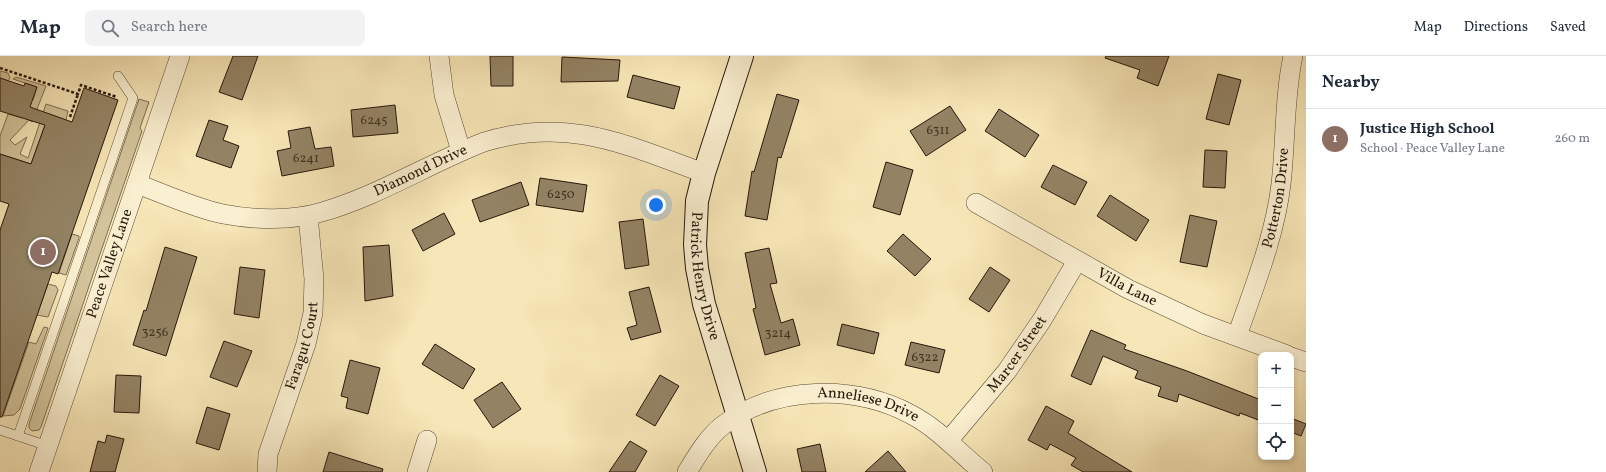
<!DOCTYPE html>
<html lang="en">
<head>
<meta charset="utf-8">
<style>
	body { margin:0; font-family:Vollkorn,serif; background:#f2f2f3; color:#1f2937 }
	.controls { position:absolute; right:12px; bottom:12px; display:grid; overflow:hidden; border-radius:8px; box-shadow:0 2px 6px #0003 }
	.controls button { width:36px; height:36px; display:grid; place-items:center; padding:0; border:0; border-bottom:1px solid #e0e1e3; background:#fff; color:#1f2937; font:20px sans-serif }
	.you { position:absolute; left:656px; top:149px; width:14px; height:14px; margin:-10px; border:3px solid #fff; border-radius:50%; background:#1a73e8; box-shadow:0 0 0 6px #1a73e833 }
	.badge { display:grid; place-items:center; width:26px; height:26px; border-radius:50%; background:#0b8043; color:#fff; font-size:13px; font-weight:700 }
	.pin { position:absolute; translate:-50% -50%; border:2px solid #fff; box-shadow:0 1px 4px #0006 }
	.list { margin:0; padding:0; list-style:none }
	h2 { display:flex; justify-content:space-between; align-items:center; height:52px; margin:0; padding:0 16px; font-size:17px }
	h2 small { font-size:13px; font-weight:400; color:#747a83 }
	.list li { display:grid; grid-template-columns:26px 1fr auto; gap:12px; align-items:center; box-sizing:border-box; height:60px; padding:0 16px; border-top:1px solid #e0e1e3 }
	.list b { display:block; font-size:15px; white-space:nowrap }
	.list p { margin:0; font-size:13px; white-space:nowrap; color:#747a83 }
	.list em { font-size:13px; font-style:normal; color:#747a83 }
	.icon { flex:none; width:22px; height:22px; fill:none; stroke:currentColor; stroke-width:2; stroke-linecap:round; stroke-linejoin:round }
	.map { position:relative; flex:none; width:1306px; height:416px; overflow:hidden }
	header { display:flex; align-items:center; gap:24px; box-sizing:border-box; height:56px; padding:0 20px; background:#fff; border-bottom:1px solid #e0e1e3 }
	header strong { font-size:19px }
	nav { display:flex; gap:22px; margin-inline-start:auto; font-size:14px }
	.search { width:280px; height:36px; background:#f2f2f3; display:flex; align-items:center; gap:10px; box-sizing:border-box; padding:0 14px; border-radius:8px; color:#747a83; font-size:15px }
	main { display:flex }
	aside { flex:1; background:#fff }
	.map>svg:first-child { display:block }
</style>
</head>
<body>
<header>
<strong>Map</strong>
<div class="search"><svg class="icon" aria-label="search" viewBox="0 0 24 24"><circle cx="10" cy="10" r="6"/><path d="M15 15l6 6"/></svg>Search here</div>
<nav><a>Map</a><a>Directions</a><a>Saved</a></nav>
</header>
<main>
<div class="map">
<svg width="1306" height="416" viewBox="0 0 1306 416">
	<rect width="100%" height="100%" fill="#f7e6b7"/>
	<filter id="stains"><feTurbulence type="fractalNoise" baseFrequency=".005" numOctaves="4"/><feColorMatrix values="0 0 0 0 .2 0 0 0 0 .09 0 0 0 0 .02 0 0 0 .5 -.17"/></filter>
	<radialGradient id="worn" r=".72"><stop offset=".6" stop-color="#630" stop-opacity="0"/><stop offset="1" stop-color="#630" stop-opacity=".3"/></radialGradient>
	<!-- green -->
	<g fill="#d3c39a" stroke="#7c6d52">
		<path d="M0 15 8 17 10 22 8 25 0 22Z"/>
		<path d="M16 21 46 30 32 66 29 64 10 84 15 89 27 81 20 98 28 102 46 48 68 55 66 64 49 58 31 108 0 98V80L8 58 22 62 30 42 33 44 37 31 13 23Z"/>
		<path d="M139 43 149 46 140 72 142 75 41 371 39 374 32 375 29 372V368Z"/>
		<path d="M72 178 79 180V182L66 219 59 217Z"/>
		<path d="M48 228 56 230 58 234 48 261 37 259Z"/>
		<path d="M44 271 48 272 20 353 14 359 3 360 29 286 36 288Z"/>
	</g>
	<!-- building -->
	<g fill="#938364" stroke="#26170a">
		<path d="M233 0H258L242 44 219 36Z"/>
		<path d="M490 0H513V30H491Z"/>
		<path d="M1106 0H1169L1158 30 1137 22 1140 14 1105 2Z"/>
		<path d="M562 1 620 4 618 25 561 26Z"/>
		<path d="M1218 18 1241 24 1229 69 1206 63Z"/>
		<path d="M633 19 680 31 674 53 627 41Z"/>
		<path d="M0 22 24 30 25 27 37 31 30 51 72 66 84 32 118 44 58 218 52 216 2 361H0V174L9 148 0 145V98L31 108 45 69 0 55Z"/>
		<path d="M777 38 799 44 781 102 778 101 767 164 745 160 752 115 754 116Z"/>
		<path d="M395 49 398 77 353 81 351 54Z"/>
		<path d="M950 50 966 74 926 100 910 75Z"/>
		<path d="M999 53 1039 79 1025 101 985 75Z"/>
		<path d="M209 64 228 70 223 84 239 90 231 112 196 100Z"/>
		<path d="M310 71 315 93 331 91 334 110 282 120 277 95 291 92 288 75Z"/>
		<path d="M1205 94 1227 95 1225 132 1203 131Z"/>
		<path d="M886 106 913 114 900 159 873 151Z"/>
		<path d="M1053 109 1087 126 1075 149 1041 131Z"/>
		<path d="M540 122 587 129 583 156 536 149Z"/>
		<path d="M521 126 529 149 480 166 472 144Z"/>
		<path d="M1110 139 1149 164 1136 185 1097 160Z"/>
		<path d="M444 157 455 178 423 195 412 174Z"/>
		<path d="M1190 159 1217 165 1207 211 1180 206Z"/>
		<path d="M643 163 649 209 625 213 619 166Z"/>
		<path d="M903 178 931 203 915 220 887 195Z"/>
		<path d="M389 189 393 240 365 245 363 191Z"/>
		<path d="M165 191 197 201 166 300 133 289 144 254 146 255Z"/>
		<path d="M769 192 777 227 770 228 781 267 793 263 800 289 765 299 753 253 756 252 745 197Z"/>
		<path d="M240 211 265 214 259 262 234 258Z"/>
		<path d="M990 211 1010 224 989 256 969 243Z"/>
		<path d="M649 231 661 276 631 284 627 272 637 269 629 236Z"/>
		<path d="M842 268 879 277 874 298 837 289Z"/>
		<path d="M1091 274 1126 289 1124 293 1187 315 1261 344V365L1240 357 1239 360 1179 338 1177 346 1158 340 1161 331 1135 322 1138 315 1103 300 1091 329 1071 320Z"/>
		<path d="M224 285 252 295 237 331 210 321Z"/>
		<path d="M911 286 945 294 939 317 905 309Z"/>
		<path d="M435 288 475 313 463 333 422 308Z"/>
		<path d="M350 304 380 312 368 358 346 352 348 342 341 340Z"/>
		<path d="M116 319 141 320 139 357 114 356Z"/>
		<path d="M660 319 679 330 655 370 636 359Z"/>
		<path d="M502 326 521 353 493 372 474 344Z"/>
		<path d="M1046 350 1074 365 1068 377 1132 416H1083L1071 409 1076 402 1050 388 1047 394 1028 384Z"/>
		<path d="M207 351 230 358 219 394 196 387Z"/>
		<path d="M1291 362 1306 368 1301 380 1291 376Z"/>
		<path d="M107 379 124 383 115 416H90L98 385 105 387Z"/>
		<path d="M630 385 647 395 635 416H609Z"/>
		<path d="M820 388 826 416H802L797 393Z"/>
		<path d="M888 395 906 416H865Z"/>
		<path d="M329 396 383 413 382 416H323Z"/>
	</g>
	<g fill="none" stroke-linecap="round" stroke-linejoin="round">
		<!-- lane casing -->
		<g stroke="#5a4b35" stroke-width="10">
			<g id="lane">
				<path d="M0 374 48 390"/>
				<path d="M18 380 133 42 118 20"/>
			</g>
		</g>
		<!-- street casing -->
		<g stroke="#5a4b35" stroke-width="20">
			<g id="street">
				<path d="M439 0 444 39 461 95"/>
				<path id="s1" d="M137 128C165 138 194 152 223 158 254 164 292 165 322 156 378 140 430 107 484 86 568 60 626 89 704 117"/>
				<path id="s2" d="M976 147 1128 233 1203 268 1287 299"/>
				<path id="s3" d="M1237 280C1254 231 1275 180 1281 128 1286 85 1284 42 1293 0"/>
				<path d="M1291 301 1306 306"/>
				<path id="s4" d="M948 385 1007 315 1042 264 1077 205"/>
				<path id="s5" d="M39 416 180 0"/>
				<path id="s6" d="M267 416 268 398 306 288 313 257 314 223 308 160"/>
				<path d="M417 416 427 384"/>
				<path id="s7" d="M687 416C697 400 707 382 722 370 774 329 855 328 912 359 940 374 959 397 983 416"/>
			</g>
		</g>
		<!-- secondary casing -->
		<g stroke="#26170a" stroke-width="24">
			<g id="secondary">
				<path id="s8" d="M742 0 704 117 697 145 695 189 697 212 704 248 755 416"/>
			</g>
		</g>
		<!-- path -->
		<g stroke="#26170a" stroke-width="2.5" stroke-dasharray="3 2" stroke-linecap="butt">
			<path d="M0 12 78 38 81 29 117 41"/>
			<path d="M70 61 78 38"/>
		</g>
		<!-- lane -->
		<use href="#lane" stroke="#faefd0" stroke-width="9"/>
		<!-- street -->
		<use href="#street" stroke="#faefd0" stroke-width="19"/>
		<!-- secondary -->
		<use href="#secondary" stroke="#faefd0" stroke-width="22"/>
	</g>
	<g text-anchor="middle" dominant-baseline="central" stroke-width="3.5" stroke-linejoin="round" paint-order="stroke">
		<!-- number labels -->
		<g font-size="13" fill="#413220">
			<text x="374" y="65">6245</text>
			<text x="938" y="75">6311</text>
			<text x="306" y="103">6241</text>
			<text x="561" y="139">6250</text>
			<text x="155" y="277">3256</text>
			<text x="778" y="278">3214</text>
			<text x="925" y="302">6322</text>
		</g>
		<!-- street labels -->
		<g font-size="15" fill="#26170a" stroke="#faefd0">
			<text stroke="none"><textPath href="#s1" startOffset="298">Diamond Drive</textPath></text>
			<text stroke="none"><textPath href="#s3" startOffset="144">Potterton Drive</textPath></text>
			<text stroke="none"><textPath href="#s5" startOffset="220">Peace Valley Lane</textPath></text>
			<text stroke="none"><textPath href="#s8" startOffset="228">Patrick Henry Drive</textPath></text>
			<text stroke="none"><textPath href="#s2" startOffset="173">Villa Lane</textPath></text>
			<text stroke="none"><textPath href="#s6" startOffset="132">Faragut Court</textPath></text>
			<text stroke="none"><textPath href="#s4" startOffset="111">Marcer Street</textPath></text>
			<text stroke="none"><textPath href="#s7" startOffset="213">Anneliese Drive</textPath></text>
		</g>
	</g>
	<rect width="100%" height="100%" filter="url(#stains)"/>
	<rect width="100%" height="100%" fill="url(#worn)"/>
</svg>
<div class="controls">
<button>+</button>
<button>−</button>
<button><svg class="icon" aria-label="locate" viewBox="0 0 24 24"><circle cx="12" cy="12" r="6"/><path d="M12 2v4M12 18v4M2 12h4M18 12h4"/></svg></button>
</div>
<div class="you"></div>
<div class="pin badge" style="left:43px;top:196px;background:#8d6e63">1</div>
</div>
<aside>
<h2>Nearby<small></small></h2>
<ul class="list">
<li><span class="badge" style="background:#8d6e63">1</span><div><b>Justice High School</b><p>School · Peace Valley Lane</p></div><em>260 m</em></li>
</ul>
</aside>
</main>
</body>
</html>
